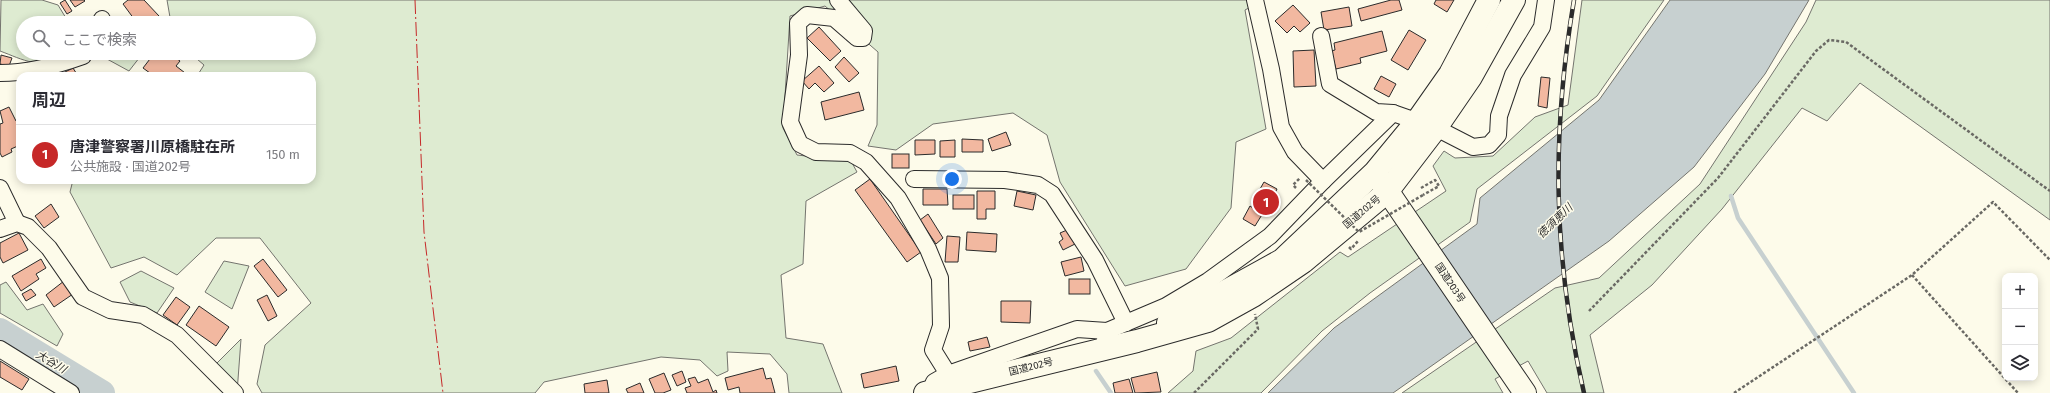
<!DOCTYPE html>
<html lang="ja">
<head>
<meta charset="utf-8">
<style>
	body { margin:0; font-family:"Fira Sans","Noto Sans JP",sans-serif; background:#f7f7f7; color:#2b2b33 }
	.controls { position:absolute; right:12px; bottom:12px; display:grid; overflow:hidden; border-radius:8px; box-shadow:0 2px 10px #0003 }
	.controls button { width:36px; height:36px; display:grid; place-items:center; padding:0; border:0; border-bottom:1px solid #e1e1e2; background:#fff; color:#2b2b33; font:20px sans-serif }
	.you { position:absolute; left:952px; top:179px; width:14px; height:14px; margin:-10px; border:3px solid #fff; border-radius:50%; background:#1a73e8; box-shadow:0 0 0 6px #1a73e833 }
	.badge { display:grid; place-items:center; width:26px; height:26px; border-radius:50%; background:#c62828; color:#fff; font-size:13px; font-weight:700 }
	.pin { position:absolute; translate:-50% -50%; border:2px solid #fff; box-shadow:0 1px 4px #0006 }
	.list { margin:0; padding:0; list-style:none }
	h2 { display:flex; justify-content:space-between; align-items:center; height:52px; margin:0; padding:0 16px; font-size:17px }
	h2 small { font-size:13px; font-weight:400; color:#7c7c81 }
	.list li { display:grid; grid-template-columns:26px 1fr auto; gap:12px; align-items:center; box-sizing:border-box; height:60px; padding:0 16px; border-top:1px solid #e1e1e2 }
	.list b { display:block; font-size:15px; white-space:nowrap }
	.list p { margin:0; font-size:13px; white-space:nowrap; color:#7c7c81 }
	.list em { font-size:13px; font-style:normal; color:#7c7c81 }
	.icon { flex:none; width:22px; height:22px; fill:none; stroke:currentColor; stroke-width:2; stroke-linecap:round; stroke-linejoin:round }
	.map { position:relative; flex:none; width:2050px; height:393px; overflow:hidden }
	.search { position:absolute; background:#fff; box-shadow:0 2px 10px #0003; left:16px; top:16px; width:300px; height:44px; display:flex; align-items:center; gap:10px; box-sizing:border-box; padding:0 14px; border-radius:22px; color:#7c7c81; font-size:15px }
	.panel { position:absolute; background:#fff; box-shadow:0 2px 10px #0003; left:16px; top:72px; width:300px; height:112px; border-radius:12px }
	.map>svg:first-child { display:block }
</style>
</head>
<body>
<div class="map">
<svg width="2050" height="393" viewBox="0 0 2050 393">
	<rect width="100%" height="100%" fill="#fdfbea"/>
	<!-- green -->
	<g fill="#deebd1" stroke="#74746e">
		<path d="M1 0H42L58 5 69 23H23V53H63C43 72 22 59 0 51Z"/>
		<path d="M167 0H1264L1245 10 1266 129 1236 142 1231 208 1186 269 1125 286 1060 182 1047 135 1013 113 933 124 896 150 868 146 877 125 878 52 825 6 790 16 783 128 797 155 851 161 857 172 806 201 803 264 781 275 786 338 823 344 842 393H789L787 374 770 354 727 352 728 371 717 376 700 360 661 357 544 382 535 393H262L257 384 265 345 311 303 260 238H216L177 275 144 257 111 268 70 192 73 180H312V76H197L204 65 190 53H309V23H171Z"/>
		<path d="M1582 0H1664L1597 96 1477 189 1470 222 1370 293 1322 331 1261 393H1168L1193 371 1196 351 1231 338 1340 252 1348 257 1446 191 1433 166 1444 151 1455 158 1493 156 1535 117 1568 105Z"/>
		<path d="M1816 0H2050V220L1860 83 1827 121 1802 108 1722 209 1652 285 1590 335 1604 393H1547L1528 361 1495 379 1503 393H1402L1555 288 1599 278 1700 184 1806 22Z"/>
		<path d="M96 53H143L129 71Z"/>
		<path d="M224 261 249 266 232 309 205 292Z"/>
		<path d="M141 271 174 288 157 313 130 302 120 282Z"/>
		<path d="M6 282 27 310 43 304 63 334 57 346 0 313V285Z"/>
		<path d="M241 339 237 393 214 366Z"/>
	</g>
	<!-- water -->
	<path fill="#c7d0d0" stroke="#74746e" d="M1670 0H1809L1765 74 1694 167 1609 241 1393 393H1268L1334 328 1477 224 1480 198 1599 100Z"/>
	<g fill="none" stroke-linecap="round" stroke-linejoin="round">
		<!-- stream -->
		<g stroke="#c7d0d0" stroke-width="4.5">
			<path d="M1731 196 1738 218 1854 393"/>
			<path d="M1096 371 1111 393"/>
		</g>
		<!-- river -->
		<path stroke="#c7d0d0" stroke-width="26" d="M0 331 102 393"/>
	</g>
	<!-- building -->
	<g fill="#f2b8a0" stroke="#2b2b2b">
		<path d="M65 0 72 11 67 14 60 3Z"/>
		<path d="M70 0H84L85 1 75 7Z"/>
		<path d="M128 0H144L159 16 151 23H137L123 4Z"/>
		<path d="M1391 0H1399L1402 10 1361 21 1358 9Z"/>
		<path d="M1436 0H1454L1447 12 1434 4Z"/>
		<path d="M1293 5 1310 23 1300 32 1294 26 1287 33 1275 21Z"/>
		<path d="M1349 7 1352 26 1324 30 1321 12Z"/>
		<path d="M819 27 841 51 830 61 807 38Z"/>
		<path d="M1409 30 1426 40 1408 70 1391 60Z"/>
		<path d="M1382 31 1387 51 1360 58 1361 63 1336 69 1331 51 1335 50 1334 43Z"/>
		<path d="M1314 50 1316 86 1294 87 1293 51Z"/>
		<path d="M162 53H169L180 61 176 66 189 76H154L143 68 153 55 158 58Z"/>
		<path d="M1 55 12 58 9 66 0 64Z"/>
		<path d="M844 57 859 73 849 82 835 67Z"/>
		<path d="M819 66 834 83 824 92 815 83 809 89 802 81Z"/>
		<path d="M73 68 78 76H57Z"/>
		<path d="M1381 76 1396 84 1389 97 1374 89Z"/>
		<path d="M1541 77 1550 78 1547 108 1538 106Z"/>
		<path d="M859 92 864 110 825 120 821 102Z"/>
		<path d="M9 107 16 121 20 119V145L11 149 12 152 2 157 0 153V124L3 123 0 111Z"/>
		<path d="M1006 132 1011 145 992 151 988 139Z"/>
		<path d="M962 139 983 140V152H962Z"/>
		<path d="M915 140H935V154L915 155Z"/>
		<path d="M955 140V157H940V141Z"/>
		<rect x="892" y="154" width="17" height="14"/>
		<path d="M870 179 921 252 907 262 855 190Z"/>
		<path d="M1264 182 1277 189 1265 214 1263 213 1255 226 1243 219 1250 206 1253 208 1259 198 1256 196Z"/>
		<path d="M923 189H947L948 205H923Z"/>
		<path d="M977 191H995V209H986V219H977Z"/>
		<path d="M1017 191 1036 195 1033 210 1014 206Z"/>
		<rect x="953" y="195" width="21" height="14"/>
		<path d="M51 204 59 217 44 228 35 216Z"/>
		<path d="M928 214 943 238 936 244 920 220Z"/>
		<path d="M1067 230 1075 244 1063 250 1059 242 1063 239 1060 233Z"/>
		<path d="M967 232 997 234 996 252 966 250Z"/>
		<path d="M19 233 28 250 3 263 0 257V243Z"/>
		<path d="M947 236 960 237 958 262H945Z"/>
		<path d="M1081 257 1084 271 1065 276 1061 262Z"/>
		<path d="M41 259 46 268 36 274 39 279 21 291 12 276Z"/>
		<path d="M263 259 287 290 278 297 254 266Z"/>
		<rect x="1069" y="279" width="21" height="15"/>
		<path d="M64 281 73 294 54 307 46 295Z"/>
		<path d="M31 289 36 295 26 301 22 294Z"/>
		<path d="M267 295 277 316 268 321 257 300Z"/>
		<path d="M176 297 190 307 177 325 163 315Z"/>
		<path d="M1001 301H1031L1030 323 1001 322Z"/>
		<path d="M199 306 229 327 216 346 186 325Z"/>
		<path d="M987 337 990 347 970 351 968 342Z"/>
		<path d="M0 361 29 379 22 390 0 377Z"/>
		<path d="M896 366 899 381 864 388 861 374Z"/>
		<path d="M763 368 766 379 771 378 775 393H740L739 387 728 390 725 378Z"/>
		<path d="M682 371 686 382 677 386 672 375Z"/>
		<path d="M1157 372 1161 392 1135 393 1131 378Z"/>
		<path d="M664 373 671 390 663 393H655L649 379Z"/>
		<path d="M695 377 698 383 708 379 713 392 716 390 717 393H687L685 388 691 386 688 379Z"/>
		<path d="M1129 379 1133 393H1115L1113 383Z"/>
		<path d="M607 380 609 393H585L584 384Z"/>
		<path d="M640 383 644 393H628L626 389Z"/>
	</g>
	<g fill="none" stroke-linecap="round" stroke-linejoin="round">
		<!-- minor casing -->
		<g stroke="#2b2b2b" stroke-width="18">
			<g id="minor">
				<path d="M838 0 864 31 863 38H857L834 18 807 15 798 23 799 55 790 122 800 144 816 152 850 153 866 162 898 198 928 249 940 278 941 326 933 350 948 374 934 382 930 392"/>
				<path d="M1255 0 1271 69 1281 127 1295 152 1323 181"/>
				<path d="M100 23 102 19"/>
				<path d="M1321 36 1330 84 1376 112 1393 113"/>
				<path d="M0 73C29 73 55 66 83 56L84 53"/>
				<path d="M914 179 1005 180 1038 185 1052 194 1095 260 1126 323"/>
				<path d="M0 188 17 223"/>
				<path d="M0 229 17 223 28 227 49 248 83 297 110 310 143 315 177 335 235 393"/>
				<path d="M0 349 71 393"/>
				<path d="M1103 349 1107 331 1166 306 1208 281 1270 236 1323 181 1393 113 1436 128 1473 147 1489 145 1498 135 1499 116 1513 75 1542 27 1546 0"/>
				<path d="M948 374 1077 329 1107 331"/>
			</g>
		</g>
		<!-- highway casing -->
		<g stroke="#2b2b2b" stroke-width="24">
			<g id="highway">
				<path d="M1380 180 1525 393"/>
				<path d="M1168 323 1282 260 1375 172 1417 121 1450 74 1489 0"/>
				<path d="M925 393 1137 341 1208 321 1253 296 1303 262 1387 192 1436 128 1471 77 1514 0"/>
			</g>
		</g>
		<!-- path -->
		<g stroke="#6a6964" stroke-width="2.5" stroke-dasharray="3 2" stroke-linecap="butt">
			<path d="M1296 188 1293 185 1300 178"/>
			<path d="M1421 188 1435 180 1439 186 1423 195"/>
			<path d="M1349 247 1351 249 1358 241"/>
			<path d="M1912 275 2018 393"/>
			<path d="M1589 311 1718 178 1816 51 1829 40 1846 42 2050 191"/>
			<path d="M1194 393 1258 329 1255 314"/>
			<path d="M1734 393 1912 275 1993 202 2050 260"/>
		</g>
		<!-- minor -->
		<use href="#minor" stroke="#fdfbea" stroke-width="16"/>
		<!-- highway -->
		<use href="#highway" stroke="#fdfbea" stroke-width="22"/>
		<!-- rail casing -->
		<g stroke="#2b2b2b" stroke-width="4.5">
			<path id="rail" d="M1574 0C1551 136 1553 259 1584 393"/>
		</g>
		<!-- rail -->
		<use href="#rail" stroke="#fdfbea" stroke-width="3" stroke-dasharray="9" stroke-linecap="butt"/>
		<!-- path-bridge -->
		<path stroke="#6a6964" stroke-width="2.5" stroke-dasharray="3 2" stroke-linecap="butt" d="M1306 180 1359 232 1423 195"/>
		<!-- power -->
		<path stroke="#c62828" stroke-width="1" stroke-dasharray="14 3 2 3" stroke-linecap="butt" d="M415 0 424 232 443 393"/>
	</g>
	<g text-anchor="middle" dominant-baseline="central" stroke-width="3" stroke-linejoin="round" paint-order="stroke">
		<!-- street labels -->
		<g font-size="10" fill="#2b2b2b" stroke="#fdfbea">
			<text transform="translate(1362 212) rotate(-40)">国道202号</text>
			<text transform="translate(1450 283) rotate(56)">国道203号</text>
			<text transform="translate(1031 367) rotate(-14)">国道202号</text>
		</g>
		<!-- water labels -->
		<g font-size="11" font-style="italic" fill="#2b2b2b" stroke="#fdfbea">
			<text transform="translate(1555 221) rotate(-44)">徳須恵川</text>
			<text transform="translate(51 362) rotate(31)">大谷川</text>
		</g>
	</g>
</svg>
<div class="controls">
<button>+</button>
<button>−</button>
<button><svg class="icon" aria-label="layers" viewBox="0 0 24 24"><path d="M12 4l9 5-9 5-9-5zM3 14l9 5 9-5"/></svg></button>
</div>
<div class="you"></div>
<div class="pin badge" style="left:1266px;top:202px">1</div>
<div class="search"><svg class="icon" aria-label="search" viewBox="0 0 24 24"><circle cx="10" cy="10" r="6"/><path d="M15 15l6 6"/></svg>ここで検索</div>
<section class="panel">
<h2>周辺<small></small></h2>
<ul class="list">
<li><span class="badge">1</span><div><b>唐津警察署川原橋駐在所</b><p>公共施設 · 国道202号</p></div><em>150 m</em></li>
</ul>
</section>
</div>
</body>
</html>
